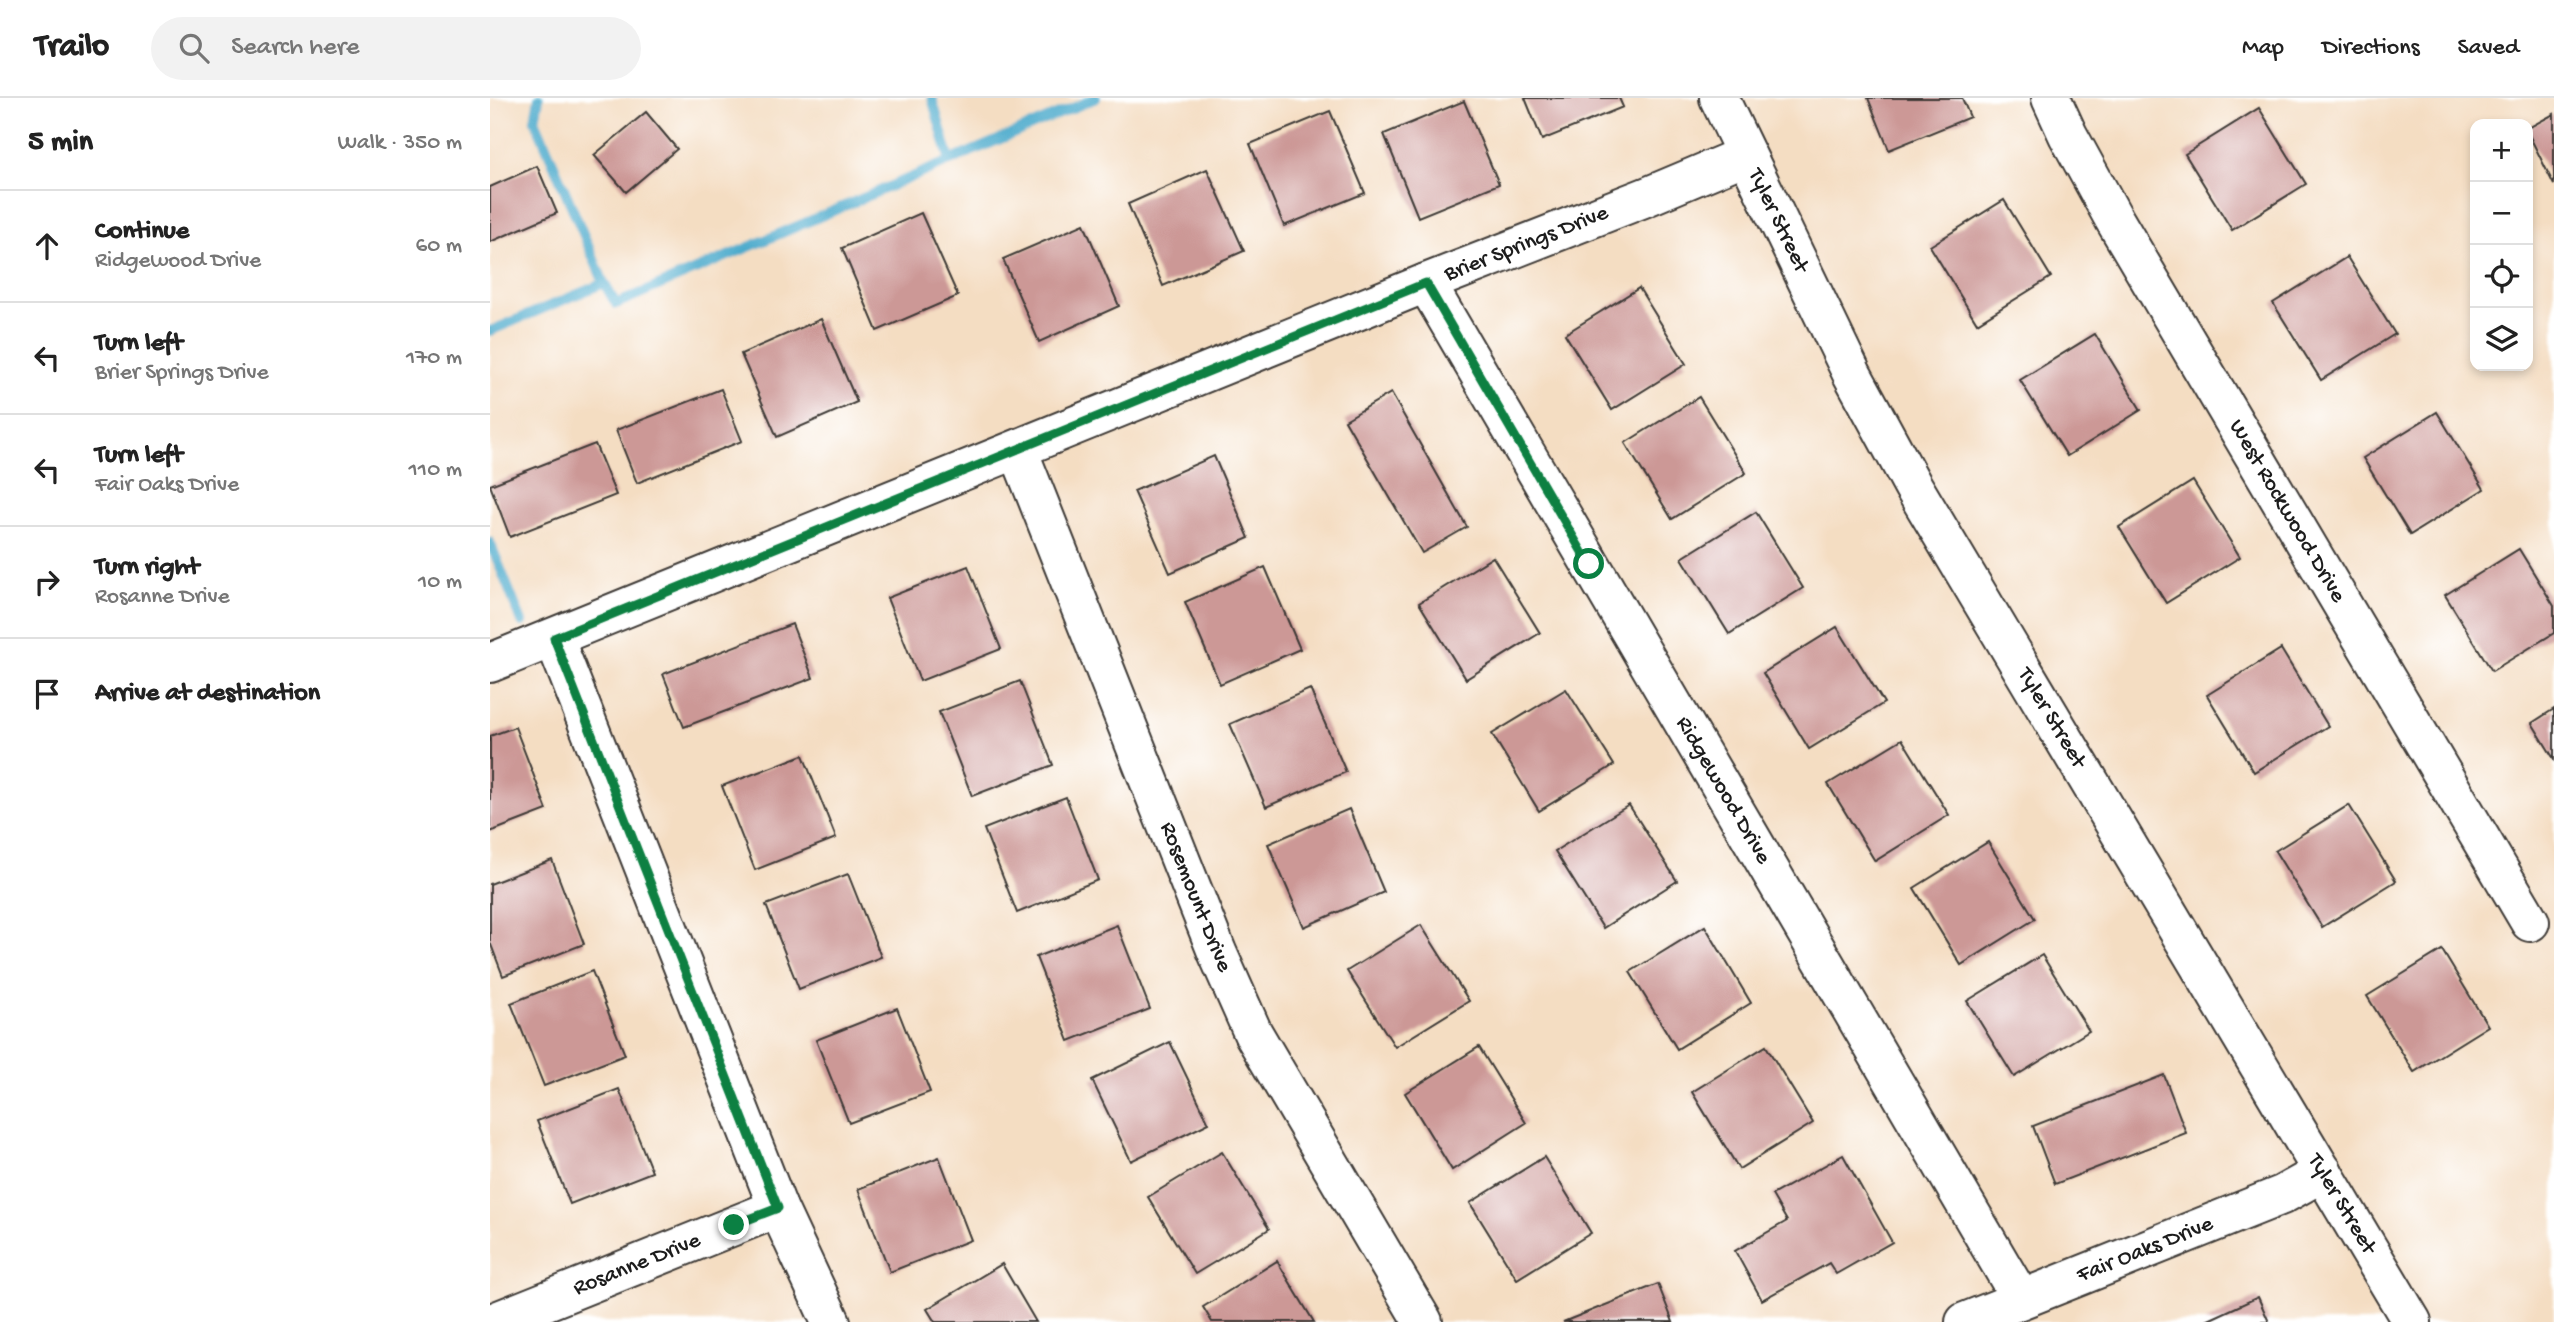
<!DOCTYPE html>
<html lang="en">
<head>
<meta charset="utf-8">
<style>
	body { margin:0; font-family:"Gochi Hand",sans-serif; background:#f2f2f2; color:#222 }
	.controls { position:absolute; right:21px; top:21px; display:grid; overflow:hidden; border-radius:14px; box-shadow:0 4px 10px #0003 }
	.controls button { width:63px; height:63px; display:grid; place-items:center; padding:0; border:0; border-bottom:2px solid #e0e0e0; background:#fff; color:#222; font:35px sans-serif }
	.stop { position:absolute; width:21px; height:21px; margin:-16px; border:5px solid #0b8043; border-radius:50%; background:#fff }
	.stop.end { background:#0b8043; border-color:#fff; box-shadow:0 2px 7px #0008 }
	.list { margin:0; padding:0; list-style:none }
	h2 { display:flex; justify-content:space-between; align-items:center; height:91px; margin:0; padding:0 28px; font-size:30px }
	h2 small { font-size:23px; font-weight:400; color:#767676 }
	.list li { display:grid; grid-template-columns:46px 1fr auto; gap:21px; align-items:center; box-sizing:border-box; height:112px; padding:0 28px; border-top:2px solid #e0e0e0 }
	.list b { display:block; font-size:26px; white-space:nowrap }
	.list p { margin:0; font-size:23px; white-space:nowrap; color:#767676 }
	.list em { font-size:23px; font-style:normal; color:#767676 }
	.icon { flex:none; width:38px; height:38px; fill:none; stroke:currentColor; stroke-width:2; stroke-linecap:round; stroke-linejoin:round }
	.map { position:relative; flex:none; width:2064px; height:1224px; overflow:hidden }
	header { display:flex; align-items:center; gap:42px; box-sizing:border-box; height:98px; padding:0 35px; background:#fff; border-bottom:2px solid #e0e0e0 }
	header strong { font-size:33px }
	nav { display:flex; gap:38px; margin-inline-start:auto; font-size:24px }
	.search { width:490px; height:63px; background:#f2f2f2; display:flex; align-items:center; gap:18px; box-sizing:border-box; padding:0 24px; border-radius:38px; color:#767676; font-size:26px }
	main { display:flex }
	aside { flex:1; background:#fff }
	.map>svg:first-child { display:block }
</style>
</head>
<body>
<header>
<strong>Trailo</strong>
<div class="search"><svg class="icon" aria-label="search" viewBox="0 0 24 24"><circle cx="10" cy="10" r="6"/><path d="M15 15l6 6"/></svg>Search here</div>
<nav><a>Map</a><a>Directions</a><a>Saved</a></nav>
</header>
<main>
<aside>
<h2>5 min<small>Walk · 350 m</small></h2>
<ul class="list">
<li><svg class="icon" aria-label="ahead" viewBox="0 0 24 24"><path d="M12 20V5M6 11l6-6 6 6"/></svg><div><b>Continue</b><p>Ridgewood Drive</p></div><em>60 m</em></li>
<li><svg class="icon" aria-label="left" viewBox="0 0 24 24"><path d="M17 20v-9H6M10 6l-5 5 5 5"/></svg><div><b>Turn left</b><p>Brier Springs Drive</p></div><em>170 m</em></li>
<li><svg class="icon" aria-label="left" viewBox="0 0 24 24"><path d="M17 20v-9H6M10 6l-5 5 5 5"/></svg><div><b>Turn left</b><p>Fair Oaks Drive</p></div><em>110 m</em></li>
<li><svg class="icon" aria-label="right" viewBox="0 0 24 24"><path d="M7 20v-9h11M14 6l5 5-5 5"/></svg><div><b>Turn right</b><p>Rosanne Drive</p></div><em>10 m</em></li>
<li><svg class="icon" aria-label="arrive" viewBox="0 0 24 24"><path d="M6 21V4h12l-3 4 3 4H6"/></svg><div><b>Arrive at destination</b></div></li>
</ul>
</aside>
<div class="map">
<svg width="2064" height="1224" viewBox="0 0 2064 1224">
	<rect width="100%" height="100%" fill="#fff"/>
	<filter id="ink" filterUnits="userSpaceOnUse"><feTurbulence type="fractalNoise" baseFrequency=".0143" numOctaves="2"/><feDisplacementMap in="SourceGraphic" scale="14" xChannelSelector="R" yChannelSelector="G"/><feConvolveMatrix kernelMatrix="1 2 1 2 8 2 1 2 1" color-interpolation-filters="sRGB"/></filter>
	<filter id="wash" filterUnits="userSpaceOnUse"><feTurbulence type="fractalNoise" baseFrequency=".00686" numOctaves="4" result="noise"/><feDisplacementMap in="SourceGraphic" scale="28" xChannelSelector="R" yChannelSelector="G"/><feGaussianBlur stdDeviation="1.57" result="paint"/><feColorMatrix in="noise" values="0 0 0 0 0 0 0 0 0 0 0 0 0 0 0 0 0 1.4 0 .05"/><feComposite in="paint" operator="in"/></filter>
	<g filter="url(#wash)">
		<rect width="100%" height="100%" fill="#f4ddc2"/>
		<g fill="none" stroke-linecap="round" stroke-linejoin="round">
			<!-- stream -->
			<g stroke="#4dabcc" stroke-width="10">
				<path d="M442 0 460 63"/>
				<path d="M114 185 126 206 606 0"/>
				<path d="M0 233 114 185 45 22 49 0"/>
				<path d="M0 444 32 524"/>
			</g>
		</g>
		<g id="blocks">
			<!-- building -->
			<g fill="#cc9896">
				<path d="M1035 0H1129L1133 9 1052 42Z"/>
				<path d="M1378 0H1472L1480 19 1399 52Z"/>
				<path d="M974 3 1009 86 928 119 894 36Z"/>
				<path d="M1769 10 1816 86 1742 132 1695 56Z"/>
				<path d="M840 13 875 95 794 128 760 46Z"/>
				<path d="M156 14 187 51 136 94 104 57Z"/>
				<path d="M2064 16V87L2038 35V30Z"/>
				<path d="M47 68 67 115 0 144V89Z"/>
				<path d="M717 71 754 153 673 188 638 106Z"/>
				<path d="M1514 102 1561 179 1487 225 1440 148Z"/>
				<path d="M431 115 468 198 387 233 352 150Z"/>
				<path d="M594 126 629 208 549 244 513 161Z"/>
				<path d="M1857 159 1905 236 1831 282 1783 205Z"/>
				<path d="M1149 190 1196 266 1122 312 1075 236Z"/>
				<path d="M331 221 367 304 287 339 251 256Z"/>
				<path d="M1605 236 1651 312 1577 358 1530 282Z"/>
				<path d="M231 291 252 343 147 385 126 332Z"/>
				<path d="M901 295 977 429 932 455 855 322Z"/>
				<path d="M1209 299 1256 375 1182 421 1135 345Z"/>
				<path d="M1947 314 1994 391 1920 437 1873 360Z"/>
				<path d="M105 346 126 397 20 439 0 387Z"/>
				<path d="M724 358 759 440 680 475 644 393Z"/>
				<path d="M1703 383 1750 459 1676 505 1629 429Z"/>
				<path d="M1266 414 1313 490 1239 536 1192 460Z"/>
				<path d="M2029 451 2064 508V535L2002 573 1955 497Z"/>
				<path d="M1003 459 1050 535 976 581 929 505Z"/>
				<path d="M478 468 511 551 430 583 397 500Z"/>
				<path d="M775 469 810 551 730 586 695 504Z"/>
				<path d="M302 526 323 580 194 629 173 576Z"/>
				<path d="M1347 529 1394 605 1319 651 1273 575Z"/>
				<path d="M1791 551 1838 628 1764 674 1717 597Z"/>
				<path d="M530 583 563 667 482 698 449 614Z"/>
				<path d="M820 591 856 674 776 709 740 626Z"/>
				<path d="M1076 591 1124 667 1049 713 1002 636Z"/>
				<path d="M2064 611V661L2042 625Z"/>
				<path d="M25 629 57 712 0 734V638Z"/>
				<path d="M1412 641 1459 717 1385 763 1338 686Z"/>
				<path d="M313 657 346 740 265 772 232 688Z"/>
				<path d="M576 699 608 782 527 815 494 731Z"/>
				<path d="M1139 707 1187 783 1113 830 1065 753Z"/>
				<path d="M1859 707 1906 783 1832 829 1785 753Z"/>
				<path d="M859 711 894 794 814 829 778 746Z"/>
				<path d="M1498 744 1545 821 1471 867 1424 790Z"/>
				<path d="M62 762 94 846 13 878 0 844V786Z"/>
				<path d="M358 776 391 859 309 891 276 807Z"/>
				<path d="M627 827 660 911 579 943 546 859Z"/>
				<path d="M931 827 979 903 905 949 857 873Z"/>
				<path d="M1215 828 1261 905 1187 951 1140 874Z"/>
				<path d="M1952 852 1998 928 1924 974 1877 898Z"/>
				<path d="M1552 857 1599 933 1524 979 1477 903Z"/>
				<path d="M102 873 135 957 54 988 21 905Z"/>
				<path d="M407 910 440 994 359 1025 326 942Z"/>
				<path d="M680 944 719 1025 641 1063 602 982Z"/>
				<path d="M1276 948 1323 1025 1249 1071 1202 994Z"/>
				<path d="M989 949 1036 1025 962 1072 915 995Z"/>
				<path d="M1674 977 1696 1035 1565 1086 1543 1028Z"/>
				<path d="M129 991 162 1074 80 1106 47 1023Z"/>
				<path d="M732 1054 779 1131 705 1176 658 1099Z"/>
				<path d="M1353 1057 1402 1144 1346 1176 1339 1165 1272 1202 1245 1153 1297 1123 1282 1097Z"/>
				<path d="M449 1059 481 1142 400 1174 368 1091Z"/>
				<path d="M1054 1059 1101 1135 1027 1181 980 1105Z"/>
				<path d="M787 1163 824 1224H722L713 1209Z"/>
				<path d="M512 1166 546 1224H445L437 1211Z"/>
				<path d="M1168 1186 1183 1224H1073Z"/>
				<path d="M1768 1199 1779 1224H1714Z"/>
			</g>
		</g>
	</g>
	<g filter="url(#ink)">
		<use href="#blocks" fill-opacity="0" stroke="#3c3935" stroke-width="2"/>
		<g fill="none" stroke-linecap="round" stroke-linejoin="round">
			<!-- minor casing -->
			<g stroke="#3c3935" stroke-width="42">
				<g id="minor">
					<path id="s1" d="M1561 0 1578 37 1624 121 2040 824"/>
					<path id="s2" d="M936 185 1531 1201"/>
					<path id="s3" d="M528 352 727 854 763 935 933 1224"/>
					<path d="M64 540 288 1110 341 1224"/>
					<path id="s4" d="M0 565 936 185 1156 99 1256 57"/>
					<path id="s5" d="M4 1224 288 1110"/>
					<path id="s6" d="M1475 1224 1792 1097 1833 1074"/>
				</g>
			</g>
			<!-- tertiary casing -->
			<g stroke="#3c3935" stroke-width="42">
				<g id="tertiary">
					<path id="s7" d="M1229 0 1362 276 1423 388 1922 1224"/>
				</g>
			</g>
			<!-- minor -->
			<use href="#minor" stroke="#fff" stroke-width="38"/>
			<!-- tertiary -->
			<use href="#tertiary" stroke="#fff" stroke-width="38"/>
		</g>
	</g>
	<g fill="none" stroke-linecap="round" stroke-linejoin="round" filter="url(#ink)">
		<!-- route -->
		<path stroke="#0b8043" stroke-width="9" d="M244 1127 288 1110 64 540 936 185 1099 466"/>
	</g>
	<g text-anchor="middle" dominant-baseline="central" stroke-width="7" stroke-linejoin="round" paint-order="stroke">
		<!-- street labels -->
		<g font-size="23" fill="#1c1c1c" stroke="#fff">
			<text stroke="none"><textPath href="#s7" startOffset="136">Tyler Street</textPath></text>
			<text stroke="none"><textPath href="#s4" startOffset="1118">Brier Springs Drive</textPath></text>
			<text stroke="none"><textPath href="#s1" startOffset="476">West Rockwood Drive</textPath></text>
			<text stroke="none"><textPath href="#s7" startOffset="704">Tyler Street</textPath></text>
			<text stroke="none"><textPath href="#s2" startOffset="588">Ridgewood Drive</textPath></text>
			<text stroke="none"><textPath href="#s3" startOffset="481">Rosemount Drive</textPath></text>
			<text stroke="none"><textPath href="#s7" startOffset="1270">Tyler Street</textPath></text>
			<text stroke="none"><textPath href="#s6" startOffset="194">Fair Oaks Drive</textPath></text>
			<text stroke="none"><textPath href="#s5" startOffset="154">Rosanne Drive</textPath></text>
		</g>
	</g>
</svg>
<div class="controls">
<button>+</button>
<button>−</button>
<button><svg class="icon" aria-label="locate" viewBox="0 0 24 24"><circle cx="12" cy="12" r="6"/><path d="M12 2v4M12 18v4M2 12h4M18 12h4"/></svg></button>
<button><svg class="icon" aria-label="layers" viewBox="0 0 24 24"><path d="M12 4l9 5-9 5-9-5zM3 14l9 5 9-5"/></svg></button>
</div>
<div class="stop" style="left:1099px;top:466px"></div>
<div class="stop end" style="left:244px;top:1127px"></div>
</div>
</main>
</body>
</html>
